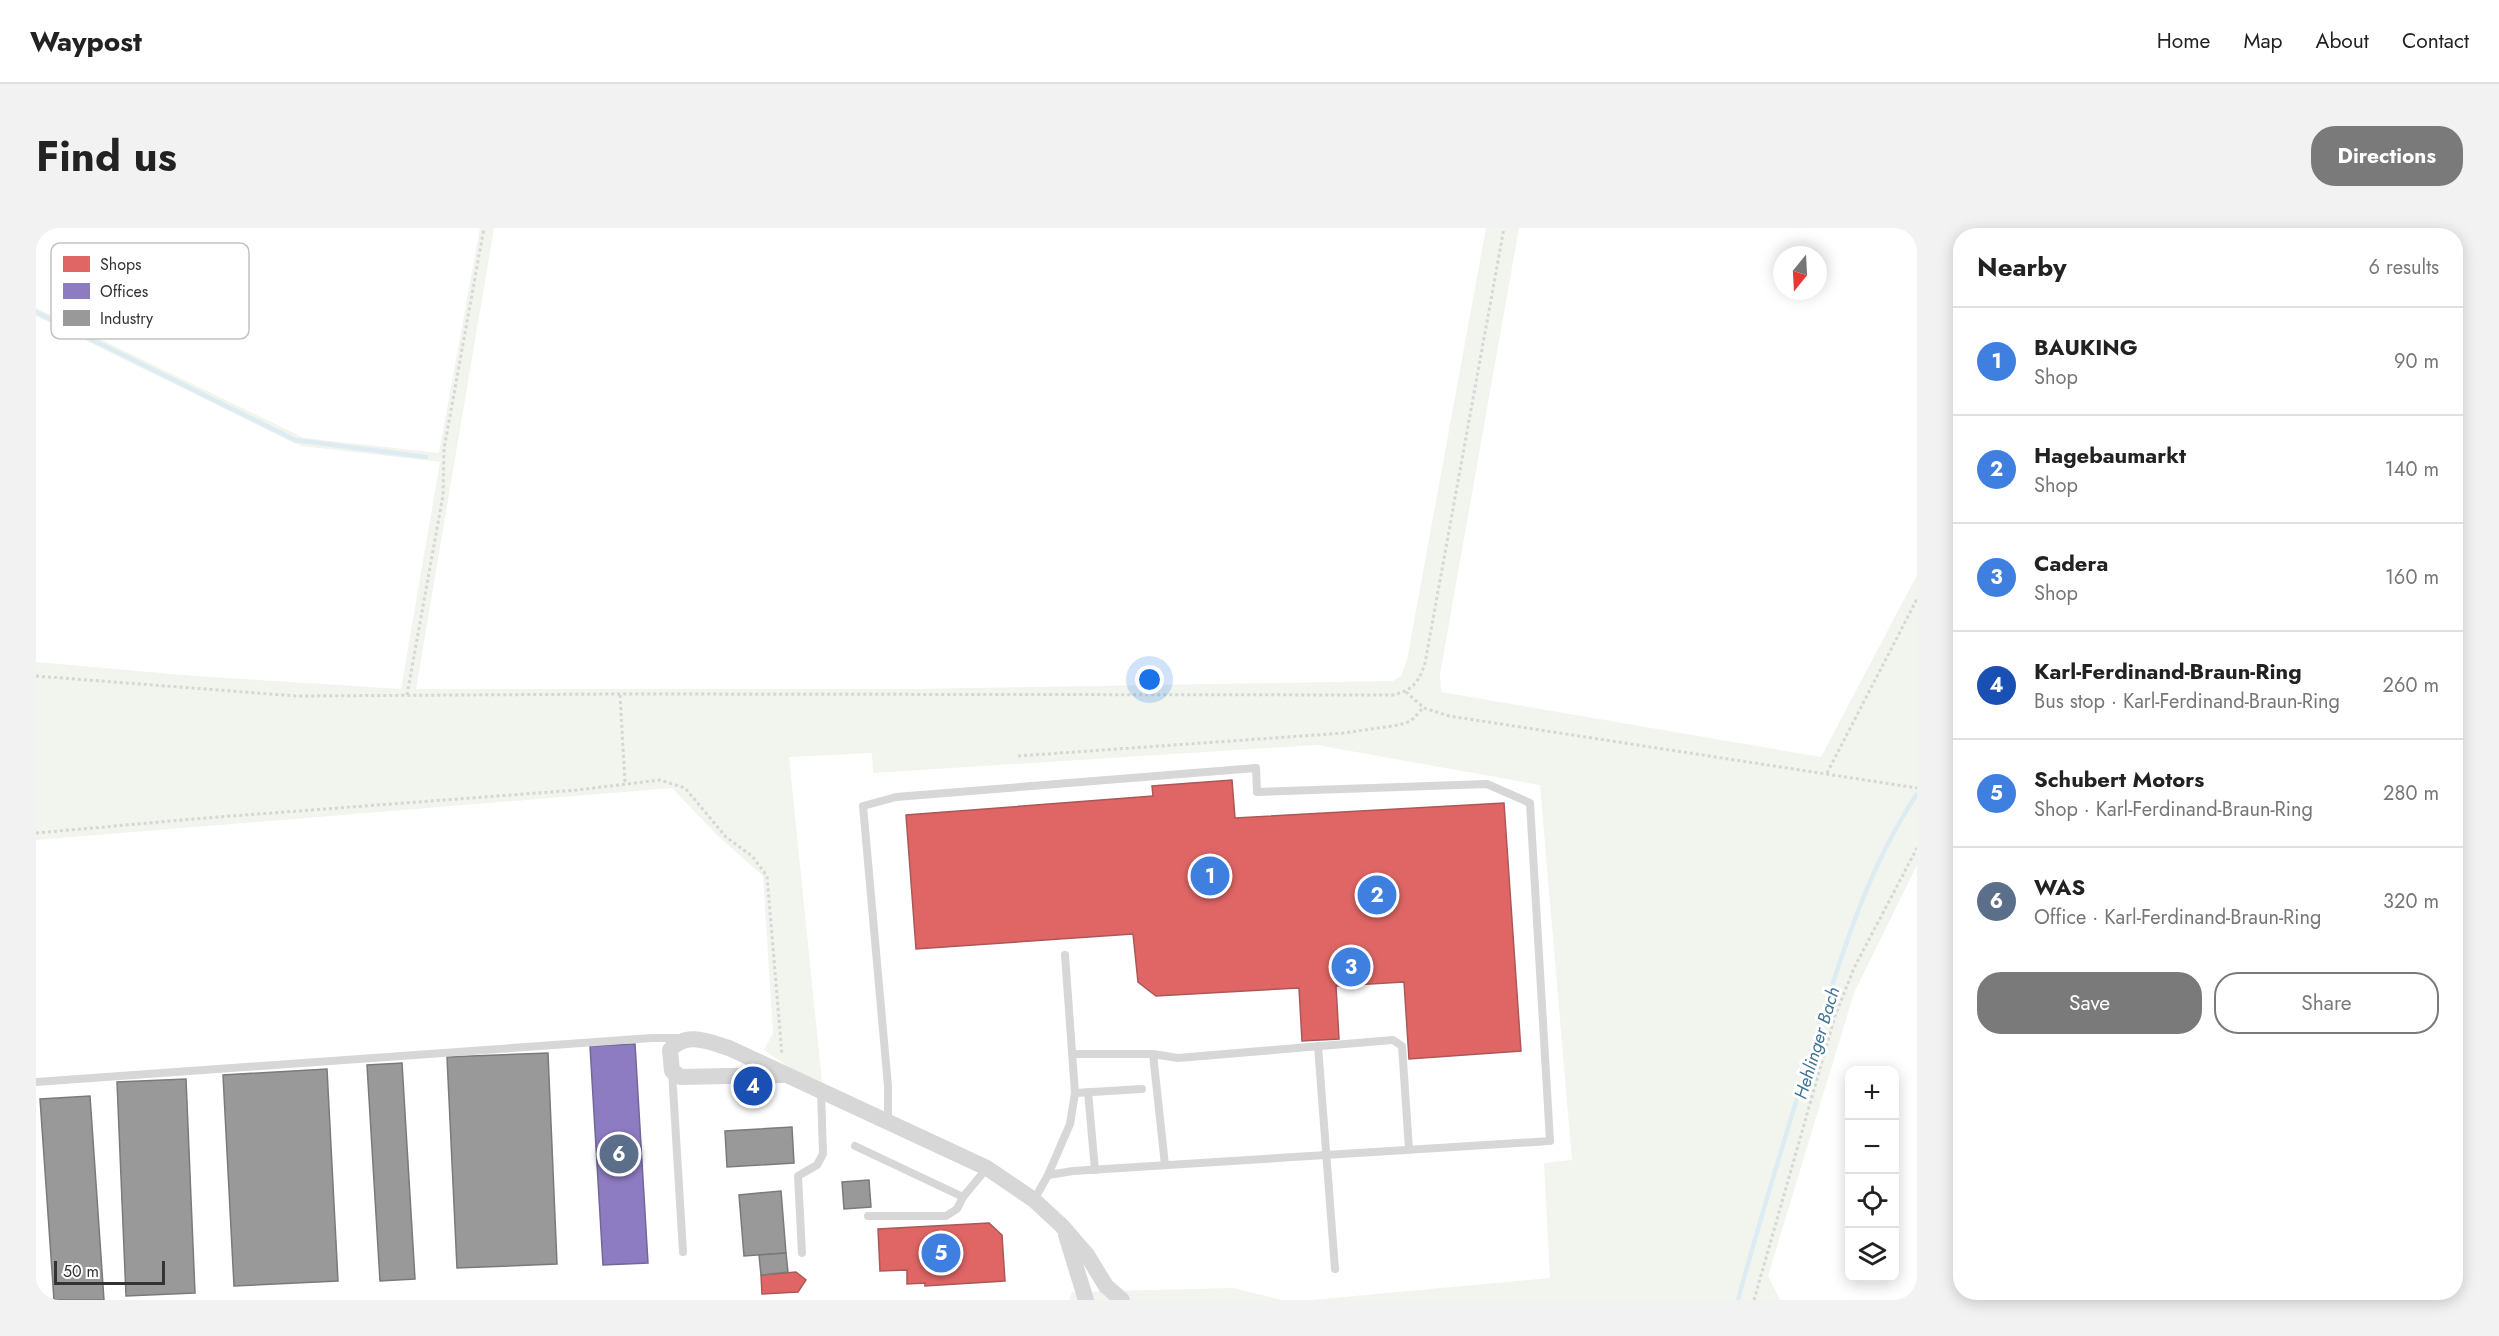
<!DOCTYPE html>
<html lang="en">
<head>
<meta charset="utf-8">
<style>
	body { margin:0; font-family:Jost,sans-serif; background:#f2f2f2; color:#222 }
	.controls { position:absolute; right:18px; bottom:18px; display:grid; overflow:hidden; border-radius:12px; box-shadow:0 3px 15px #0003 }
	.controls button { width:54px; height:54px; display:grid; place-items:center; padding:0; border:0; border-bottom:2px solid #e0e0e0; background:#fff; color:#222; font:30px sans-serif }
	.compass { position:absolute; left:1737px; top:18px; width:54px; height:54px; border-radius:50%; background:#fff; box-shadow:0 3px 15px #0003; rotate:198deg }
	.scale { position:absolute; left:18px; bottom:15px; width:111px; box-sizing:border-box; padding-left:6px; border:3px solid #333; border-top:0; font-size:16px; line-height:21px; white-space:nowrap; color:#333; -webkit-text-stroke:4px #fff; paint-order:stroke }
	.you { position:absolute; left:1114px; top:452px; width:21px; height:21px; margin:-15px; border:4px solid #fff; border-radius:50%; background:#1a73e8; box-shadow:0 0 0 9px #1a73e833 }
	.badge { display:grid; place-items:center; width:39px; height:39px; border-radius:50%; background:#7a7a7a; color:#fff; font-size:20px; font-weight:700 }
	.pin { position:absolute; translate:-50% -50%; border:3px solid #fff; box-shadow:0 2px 6px #0006 }
	.list { margin:0; padding:0; list-style:none }
	h2 { display:flex; justify-content:space-between; align-items:center; height:78px; margin:0; padding:0 24px; font-size:26px }
	h2 small { font-size:20px; font-weight:400; color:#767676 }
	.list li { display:grid; grid-template-columns:39px 1fr auto; gap:18px; align-items:center; box-sizing:border-box; height:108px; padding:0 24px; border-top:2px solid #e0e0e0 }
	.list b { display:block; font-size:22px; white-space:nowrap }
	.list p { margin:0; font-size:20px; white-space:nowrap; color:#767676 }
	.list em { font-size:20px; font-style:normal; color:#767676 }
	.actions { display:flex; gap:12px; padding:18px 24px }
	.actions a { flex:1; padding:14px 0; border:2px solid #7a7a7a; border-radius:24px; text-align:center; font-size:21px; color:#7a7a7a }
	.actions .main { background:#7a7a7a; color:#fff }
	.icon { flex:none; width:33px; height:33px; fill:none; stroke:currentColor; stroke-width:2; stroke-linecap:round; stroke-linejoin:round }
	.map { position:relative; flex:none; width:1881px; height:1072px; overflow:hidden; border-radius:24px }
	header { display:flex; align-items:center; gap:36px; box-sizing:border-box; height:84px; padding:0 30px; background:#fff; border-bottom:2px solid #e0e0e0 }
	header strong { font-size:28px }
	nav { display:flex; gap:33px; margin-inline-start:auto; font-size:21px }
	.intro { display:flex; align-items:center; justify-content:space-between; box-sizing:border-box; height:144px; padding:0 36px }
	h1 { margin:0; font-size:42px }
	.button { padding:15px 27px; border-radius:24px; background:#7a7a7a; color:#fff; font-size:21px; font-weight:700 }
	main { display:flex; gap:36px; padding:0 36px }
	aside { flex:1; background:#fff; border-radius:24px; box-shadow:0 3px 15px #0003 }
	.map>svg:first-child { display:block }
</style>
</head>
<body>
<header>
<strong>Waypost</strong>
<nav><a>Home</a><a>Map</a><a>About</a><a>Contact</a></nav>
</header>
<div class="intro"><h1>Find us</h1><a class="button">Directions</a></div>
<main>
<div class="map">
<svg width="1881" height="1072" viewBox="0 0 1881 1072">
	<rect width="100%" height="100%" fill="#fff"/>
	<!-- green -->
	<g fill="#f1f5ed">
		<path d="M444 0H458L380 461H878L1357 453 1365 448 1371 432 1450 0H1483L1404 446 1405 464 1785 529 1881 347V637L1818 765 1732 1048 1744 1072H1275L1514 1050 1508 935 1536 932 1504 557 1281 517 837 545 836 525 753 529 786 854 754 840 728 822 737 805 727 648 681 607 636 560 0 612V434L159 448 365 461 404 234 266 218 258 215 0 88V80L268 210 403 225Z"/>
		<path d="M1198 1060 1246 1072H1033L1036 1064Z"/>
	</g>
	<!-- shops -->
	<g fill="#e06666" stroke="#ac5757" stroke-width="1.5">
		<path d="M1196 552 1199 590 1468 575 1485 823 1373 831 1368 754 1300 758 1303 811 1266 813 1263 760 1120 768 1102 754 1097 706 880 721 870 587 1117 568 1116 558Z"/>
		<path d="M953 995 966 1007 969 1053 889 1058V1055L871 1056V1042L844 1043 842 1001Z"/>
		<path d="M760 1044 770 1052 762 1064 726 1066 725 1047Z"/>
	</g>
	<!-- offices -->
	<path fill="#8e7cc3" stroke="#736698" stroke-width="1.5" d="M599 816 612 1035 567 1037 554 818Z"/>
	<!-- industry -->
	<g fill="#999" stroke="#7a7a7a" stroke-width="1.5">
		<path d="M512 825 521 1036 421 1040 411 829Z"/>
		<path d="M366 835 379 1051 344 1053 331 837Z"/>
		<path d="M291 841 302 1053 198 1058 187 847Z"/>
		<path d="M150 851 159 1065 90 1068 81 854Z"/>
		<path d="M54 868 68 1072H18L4 871Z"/>
		<path d="M756 899 758 935 691 939 689 903Z"/>
		<path d="M833 952 835 979 808 981 806 954Z"/>
		<path d="M745 963 750 1025 708 1028 703 967Z"/>
		<path d="M750 1025 752 1044 725 1047 723 1027Z"/>
	</g>
	<g fill="none" stroke-linecap="round" stroke-linejoin="round">
		<!-- stream -->
		<g stroke="#ddebf3" stroke-width="4.5">
			<path d="M0 84 259 212 390 229"/>
			<path d="M1702 1072C1725 987 1751 903 1777 818 1804 732 1830 642 1881 566"/>
		</g>
		<!-- path -->
		<g stroke="#d6d6d6" stroke-width="3" stroke-dasharray="3 3" stroke-linecap="butt">
			<path d="M0 448 260 468 584 466 1357 467C1377 462 1383 454 1389 435L1468 0"/>
			<path d="M1370 464 1388 480 1413 488 1881 560"/>
			<path d="M371 467 407 267 408 221 448 0"/>
			<path d="M584 467 589 555"/>
			<path d="M982 528 1308 505 1363 497 1375 493 1387 480"/>
			<path d="M1791 545 1881 371"/>
			<path d="M0 605 169 590 541 562 624 552 649 560 690 609 716 628 731 648 746 827"/>
			<path d="M1718 1072 1799 788 1818 740 1881 620"/>
		</g>
		<!-- service -->
		<g stroke="#d7d7d7" stroke-width="8">
			<path d="M1282 818 1299 1041"/>
			<path d="M1037 826H1117L1142 830 1357 812 1366 818 1373 921"/>
			<path d="M1117 826 1129 937"/>
			<path d="M636 843 647 1024"/>
			<path d="M0 854 616 810H644"/>
			<path d="M1052 864 1059 942"/>
			<path d="M1039 865 1106 861"/>
			<path d="M852 894V858L827 578 860 569 1220 540 1221 564 1451 556 1494 575 1514 913 1037 943 1012 947 998 972"/>
			<path d="M819 918 927 969"/>
			<path d="M1012 947 1034 896 1039 865 1029 727"/>
			<path d="M832 988H910L921 981 927 969 951 940"/>
			<path d="M766 1025 762 948 781 937 787 926 785 863"/>
		</g>
		<!-- minor -->
		<g stroke="#d7d7d7" stroke-width="16">
			<path d="M747 847 645 849 636 843 634 822C650 803 673 814 693 820L951 940 998 972 1026 998 1051 1027 1070 1058 1086 1072"/>
			<path d="M1030 1007 1050 1072"/>
		</g>
	</g>
	<g text-anchor="middle" dominant-baseline="central" stroke-width="6" stroke-linejoin="round" paint-order="stroke">
		<!-- water labels -->
		<g font-size="18" font-style="italic" fill="#3f7597" stroke="#fff">
			<text transform="translate(1781 815) rotate(-73)">Hehlinger Bach</text>
		</g>
	</g>
	<!-- legend -->
	<rect x="15" y="15" width="198" height="96" rx="9" fill="#fff" stroke="#c2c2c2" stroke-width="1.5"/>
	<rect x="27" y="28" width="27" height="16" fill="#e06666"/>
	<rect x="27" y="55" width="27" height="16" fill="#8e7cc3"/>
	<rect x="27" y="82" width="27" height="16" fill="#999"/>
	<g font-size="16" fill="#333">
		<text x="64" y="42">Shops</text>
		<text x="64" y="69">Offices</text>
		<text x="64" y="96">Industry</text>
	</g>
</svg>
<div class="controls">
<button>+</button>
<button>−</button>
<button><svg class="icon" aria-label="locate" viewBox="0 0 24 24"><circle cx="12" cy="12" r="6"/><path d="M12 2v4M12 18v4M2 12h4M18 12h4"/></svg></button>
<button><svg class="icon" aria-label="layers" viewBox="0 0 24 24"><path d="M12 4l9 5-9 5-9-5zM3 14l9 5 9-5"/></svg></button>
</div>
<svg class="compass" viewBox="-18 -18 36 36"><path d="M0-13l5 13h-10z" fill="#e53935"/><path d="M0 13l5-13h-10z" fill="#767676"/></svg>
<div class="scale">50 m</div>
<div class="you"></div>
<div class="pin badge" style="left:1174px;top:648px;background:#3f7fe0">1</div>
<div class="pin badge" style="left:1341px;top:667px;background:#3f7fe0">2</div>
<div class="pin badge" style="left:1315px;top:739px;background:#3f7fe0">3</div>
<div class="pin badge" style="left:717px;top:858px;background:#1a4fb4">4</div>
<div class="pin badge" style="left:905px;top:1025px;background:#3f7fe0">5</div>
<div class="pin badge" style="left:583px;top:926px;background:#5c6f8a">6</div>
</div>
<aside>
<h2>Nearby<small>6 results</small></h2>
<ul class="list">
<li><span class="badge" style="background:#3f7fe0">1</span><div><b>BAUKING</b><p>Shop</p></div><em>90 m</em></li>
<li><span class="badge" style="background:#3f7fe0">2</span><div><b>Hagebaumarkt</b><p>Shop</p></div><em>140 m</em></li>
<li><span class="badge" style="background:#3f7fe0">3</span><div><b>Cadera</b><p>Shop</p></div><em>160 m</em></li>
<li><span class="badge" style="background:#1a4fb4">4</span><div><b>Karl-Ferdinand-Braun-Ring</b><p>Bus stop · Karl-Ferdinand-Braun-Ring</p></div><em>260 m</em></li>
<li><span class="badge" style="background:#3f7fe0">5</span><div><b>Schubert Motors</b><p>Shop · Karl-Ferdinand-Braun-Ring</p></div><em>280 m</em></li>
<li><span class="badge" style="background:#5c6f8a">6</span><div><b>WAS</b><p>Office · Karl-Ferdinand-Braun-Ring</p></div><em>320 m</em></li>
</ul>
<div class="actions"><a class="main">Save</a><a>Share</a></div>
</aside>
</main>
</body>
</html>
